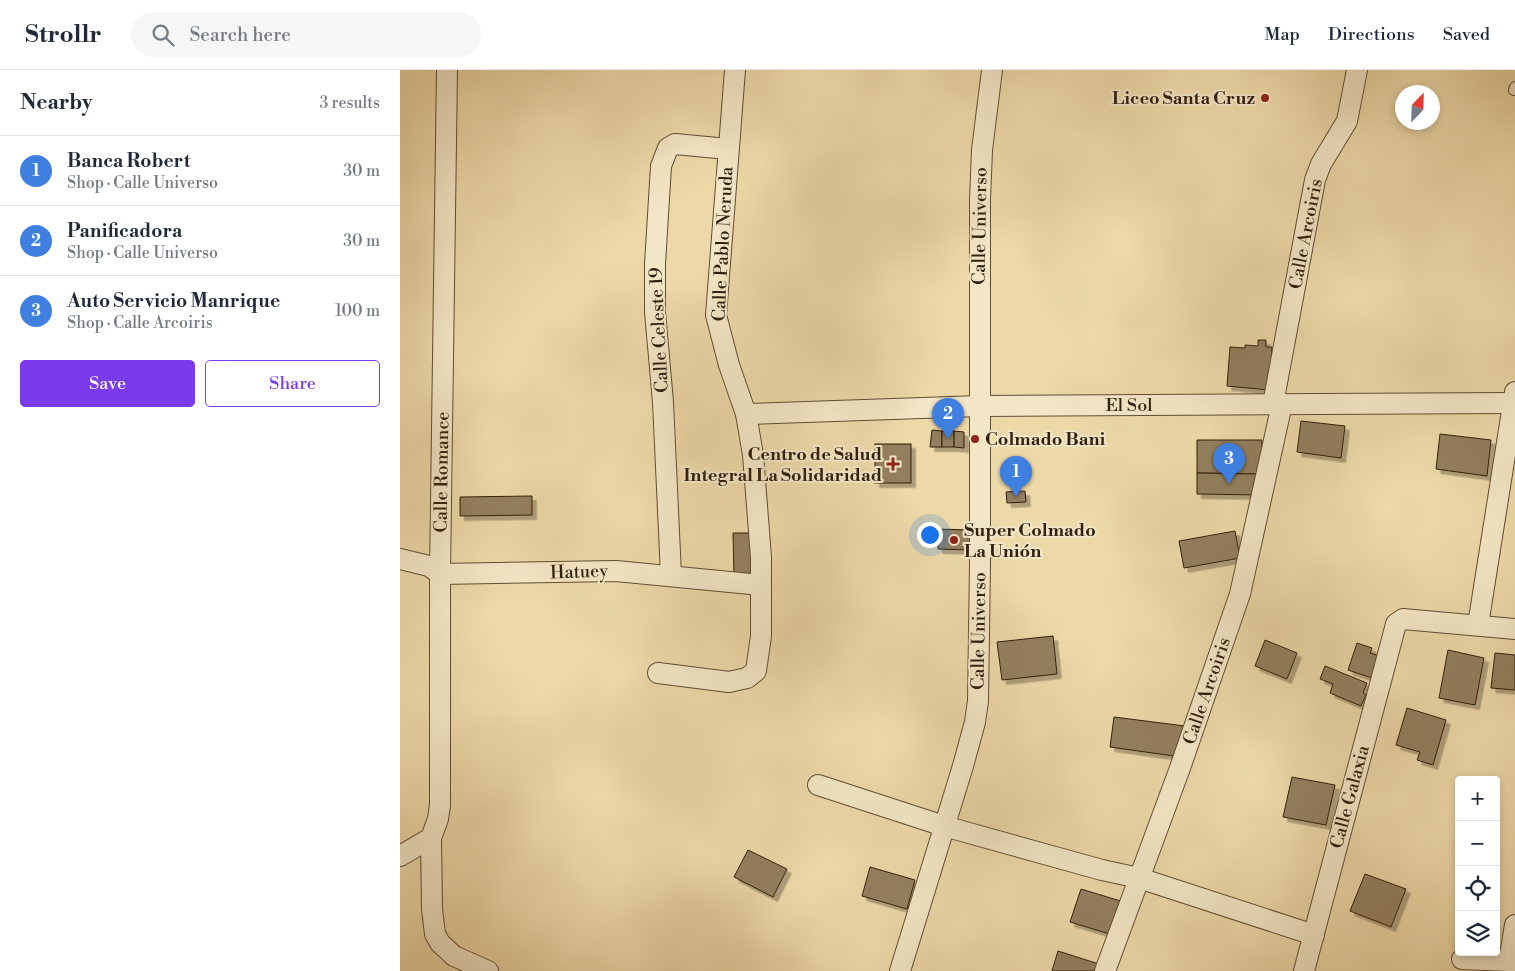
<!DOCTYPE html>
<html lang="en">
<head>
<meta charset="utf-8">
<style>
	body { margin:0; font-family:"Libre Bodoni",serif; background:#f6f6f7; color:#1f2937 }
	.controls { position:absolute; right:15px; bottom:15px; display:grid; overflow:hidden; border-radius:5px; box-shadow:0 2px 8px #0003 }
	.controls button { width:45px; height:45px; display:grid; place-items:center; padding:0; border:0; border-bottom:1px solid #e0e1e3; background:#fff; color:#1f2937; font:25px sans-serif }
	.compass { position:absolute; left:995px; top:15px; width:45px; height:45px; border-radius:50%; background:#fff; box-shadow:0 2px 8px #0003; rotate:23deg }
	.you { position:absolute; left:529px; top:464px; width:18px; height:18px; margin:-12px; border:4px solid #fff; border-radius:50%; background:#1a73e8; box-shadow:0 0 0 8px #1a73e833 }
	.badge { display:grid; place-items:center; width:32px; height:32px; border-radius:50%; background:#7c3aed; color:#fff; font-size:16px; font-weight:700 }
	.pin { position:absolute; translate:-50% -41px; filter:drop-shadow(0 1px 2px #0008) }
	.pin::after { content:''; position:absolute; top:26px; width:18px; height:15px; background:inherit; clip-path:polygon(0 0,100% 0,50% 100%) }
	.list { margin:0; padding:0; list-style:none }
	h2 { display:flex; justify-content:space-between; align-items:center; height:65px; margin:0; padding:0 20px; font-size:21px }
	h2 small { font-size:16px; font-weight:400; color:#747a83 }
	.list li { display:grid; grid-template-columns:32px 1fr auto; gap:15px; align-items:center; box-sizing:border-box; height:70px; padding:0 20px; border-top:1px solid #e0e1e3 }
	.list b { display:block; font-size:19px; white-space:nowrap }
	.list p { margin:0; font-size:16px; white-space:nowrap; color:#747a83 }
	.list em { font-size:16px; font-style:normal; color:#747a83 }
	.actions { display:flex; gap:10px; padding:15px 20px }
	.actions a { flex:1; padding:11px 0; border:1px solid #7c3aed; border-radius:5px; text-align:center; font-size:18px; color:#7c3aed }
	.actions .main { background:#7c3aed; color:#fff }
	.icon { flex:none; width:28px; height:28px; fill:none; stroke:currentColor; stroke-width:2; stroke-linecap:round; stroke-linejoin:round }
	.map { position:relative; flex:none; width:1115px; height:901px; overflow:hidden }
	header { display:flex; align-items:center; gap:30px; box-sizing:border-box; height:70px; padding:0 25px; background:#fff; border-bottom:1px solid #e0e1e3 }
	header strong { font-size:24px }
	nav { display:flex; gap:28px; margin-inline-start:auto; font-size:18px }
	.search { width:350px; height:45px; background:#f6f6f7; display:flex; align-items:center; gap:12px; box-sizing:border-box; padding:0 18px; border-radius:28px; color:#747a83; font-size:19px }
	main { display:flex }
	aside { flex:1; background:#fff }
	.map>svg:first-child { display:block }
</style>
</head>
<body>
<header>
<strong>Strollr</strong>
<div class="search"><svg class="icon" aria-label="search" viewBox="0 0 24 24"><circle cx="10" cy="10" r="6"/><path d="M15 15l6 6"/></svg>Search here</div>
<nav><a>Map</a><a>Directions</a><a>Saved</a></nav>
</header>
<main>
<aside>
<h2>Nearby<small>3 results</small></h2>
<ul class="list">
<li><span class="badge" style="background:#3f7fe0">1</span><div><b>Banca Robert</b><p>Shop · Calle Universo</p></div><em>30 m</em></li>
<li><span class="badge" style="background:#3f7fe0">2</span><div><b>Panificadora</b><p>Shop · Calle Universo</p></div><em>30 m</em></li>
<li><span class="badge" style="background:#3f7fe0">3</span><div><b>Auto Servicio Manrique</b><p>Shop · Calle Arcoiris</p></div><em>100 m</em></li>
</ul>
<div class="actions"><a class="main">Save</a><a>Share</a></div>
</aside>
<div class="map">
<svg width="1115" height="901" viewBox="0 0 1115 901">
	<defs>
		<filter id="shadow"><feDropShadow dx="4.5" dy="4.5" stdDeviation="0" flood-color="#0004"/></filter>
	</defs>
	<rect width="100%" height="100%" fill="#edd8a8"/>
	<filter id="stains"><feTurbulence type="fractalNoise" baseFrequency=".004" numOctaves="4"/><feColorMatrix values="0 0 0 0 .2 0 0 0 0 .09 0 0 0 0 .02 0 0 0 .5 -.17"/></filter>
	<radialGradient id="worn" r=".72"><stop offset=".6" stop-color="#630" stop-opacity="0"/><stop offset="1" stop-color="#630" stop-opacity=".3"/></radialGradient>
	<!-- building -->
	<g fill="#937f5e" stroke="#311f0d" filter="url(#shadow)">
		<path d="M858 270H866V277H872L869 320 827 316 830 277 845 278V275L858 276Z"/>
		<path d="M901 351 945 356 941 388 897 382Z"/>
		<path d="M532 360 542 361V377H530Z"/>
		<rect x="542" y="361" width="12" height="16"/>
		<path d="M554 361 564 362V378L554 377Z"/>
		<path d="M1040 364 1091 370 1087 406 1036 399Z"/>
		<path d="M797 370H862L861 404 797 403Z"/>
		<rect x="475" y="374" width="36" height="39"/>
		<path d="M797 403 861 404V425L797 424Z"/>
		<path d="M625 421 626 432 607 433 606 422Z"/>
		<path d="M132 426V445L60 446V427Z"/>
		<path d="M538 459 571 460V480L538 479Z"/>
		<path d="M835 461 840 488 784 498 779 471Z"/>
		<path d="M333 463H356L357 508H334Z"/>
		<path d="M653 566 657 604 602 610 597 572Z"/>
		<path d="M865 570 897 583 887 609 855 596Z"/>
		<path d="M957 573 972 578 970 583 979 586 972 608 948 600Z"/>
		<path d="M1048 580 1084 588 1075 635 1039 628Z"/>
		<path d="M1095 583 1115 585V620L1091 618Z"/>
		<path d="M925 596 967 613 963 623 966 625 961 636 930 623 933 614 920 609Z"/>
		<path d="M1007 638 1046 650 1033 695 1017 690 1020 682 996 675Z"/>
		<path d="M714 647 785 656 781 687 710 677Z"/>
		<path d="M892 707 935 715 926 755 883 747Z"/>
		<path d="M348 780 387 799 373 827 334 807Z"/>
		<path d="M470 797 515 810 507 839 462 826Z"/>
		<path d="M965 804 1006 819 991 857 950 841Z"/>
		<path d="M681 819 724 832 713 865 670 852Z"/>
		<path d="M658 881 702 895 700 901H652Z"/>
	</g>
	<g fill="none" stroke-linecap="round" stroke-linejoin="round">
		<!-- lane casing -->
		<g stroke="#604d34" stroke-width="12">
			<path id="lane" d="M1114 20 1115 17"/>
		</g>
		<!-- street casing -->
		<g stroke="#604d34" stroke-width="22">
			<g id="street">
				<path d="M873 334 915 110 921 94 947 51 957 0"/>
				<path d="M346 344 580 336 1113 333"/>
				<path d="M0 489 29 496 40 504 216 501 361 515"/>
				<path d="M271 505 263 332 255 242V194L261 96 268 78 275 74 328 79"/>
				<path d="M1078 555 1115 322"/>
				<path d="M258 603 329 612 347 608 356 601 361 566V487L353 385 346 344 329 295 316 245 335 0"/>
				<path d="M418 715 544 756 702 800 739 808 914 865"/>
				<path d="M31 768 32 839 35 864 40 873 54 886 88 901"/>
				<path d="M0 786 31 768 38 749 40 735V504L47 0"/>
				<path d="M1062 889 1109 891 1115 893"/>
				<path d="M1109 891 1115 855"/>
				<path d="M500 901 563 696 575 652 578 631 580 493V130L582 80 592 0"/>
				<path d="M705 901 780 698 840 524 882 334"/>
				<path d="M904 901 996 554 1003 549 1115 559"/>
			</g>
		</g>
		<!-- lane -->
		<use href="#lane" stroke="#f3e6c6" stroke-width="10"/>
		<!-- street -->
		<use href="#street" stroke="#f3e6c6" stroke-width="20"/>
	</g>
	<!-- markers -->
	<g fill="#8f2418" stroke="#f3e6c6" stroke-width="2">
		<circle cx="865" cy="28" r="5"/>
		<circle cx="575" cy="369" r="5"/>
		<path d="M490.5 386.5h5v5h5v5h-5v5h-5v-5h-5v-5h5z"/>
		<circle cx="554" cy="470" r="5"/>
	</g>
	<g text-anchor="middle" dominant-baseline="central" stroke-width="4" stroke-linejoin="round" paint-order="stroke">
		<!-- poi labels -->
		<g font-size="18" font-weight="bold" fill="#311f0d" stroke="#f3e6c6" text-anchor="end">
			<text x="855" y="28">Liceo Santa Cruz</text>
			<text x="585" y="369" text-anchor="start">Colmado Bani</text>
			<text x="482" y="384">Centro de Salud<tspan x="482" dy="21">Integral La Solidaridad</tspan></text>
			<text x="564" y="460" text-anchor="start">Super Colmado<tspan x="564" dy="21">La Unión</tspan></text>
		</g>
		<!-- street labels -->
		<g font-size="18" fill="#311f0d" stroke="#f3e6c6">
			<text transform="translate(580 156) rotate(-89)">Calle Universo</text>
			<text transform="translate(906 164) rotate(-79)">Calle Arcoiris</text>
			<text transform="translate(323 174) rotate(-87)">Calle Pablo Neruda</text>
			<text transform="translate(259 260) rotate(-93)">Calle Celeste 19</text>
			<text x="729" y="335">El Sol</text>
			<text transform="translate(42 402) rotate(-89)">Calle Romance</text>
			<text transform="translate(179 502) rotate(-2)">Hatuey</text>
			<text transform="translate(579 561) rotate(-89)">Calle Universo</text>
			<text transform="translate(807 621) rotate(-71)">Calle Arcoiris</text>
			<text transform="translate(950 727) rotate(-75)">Calle Galaxia</text>
		</g>
	</g>
	<rect width="100%" height="100%" filter="url(#stains)"/>
	<rect width="100%" height="100%" fill="url(#worn)"/>
</svg>
<div class="controls">
<button>+</button>
<button>−</button>
<button><svg class="icon" aria-label="locate" viewBox="0 0 24 24"><circle cx="12" cy="12" r="6"/><path d="M12 2v4M12 18v4M2 12h4M18 12h4"/></svg></button>
<button><svg class="icon" aria-label="layers" viewBox="0 0 24 24"><path d="M12 4l9 5-9 5-9-5zM3 14l9 5 9-5"/></svg></button>
</div>
<svg class="compass" viewBox="-18 -18 36 36"><path d="M0-13l5 13h-10z" fill="#e53935"/><path d="M0 13l5-13h-10z" fill="#747a83"/></svg>
<div class="you"></div>
<div class="pin badge" style="left:616px;top:427px;background:#3f7fe0">1</div>
<div class="pin badge" style="left:548px;top:369px;background:#3f7fe0">2</div>
<div class="pin badge" style="left:829px;top:414px;background:#3f7fe0">3</div>
</div>
</main>
</body>
</html>
